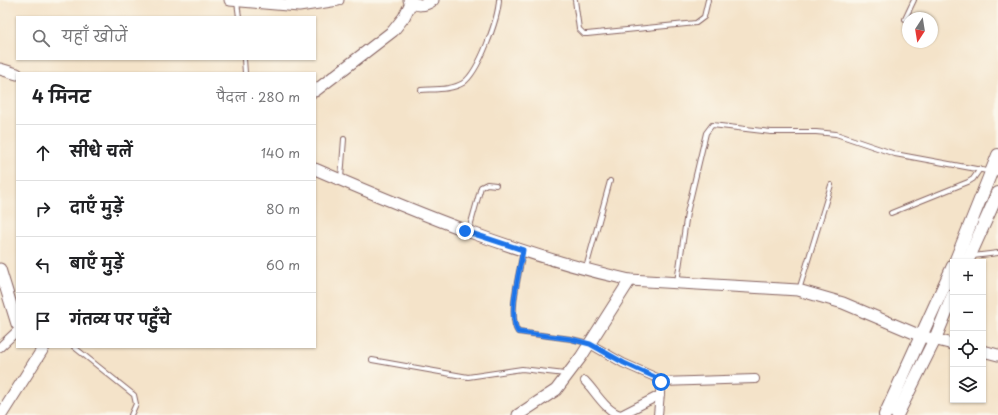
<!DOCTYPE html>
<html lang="hi">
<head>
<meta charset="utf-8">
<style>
	body { margin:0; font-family:"Playpen Sans","Playpen Sans Deva",sans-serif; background:#f2f2f2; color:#202124 }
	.controls { position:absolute; right:12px; bottom:12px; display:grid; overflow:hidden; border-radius:0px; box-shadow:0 1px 3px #0004 }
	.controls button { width:36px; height:36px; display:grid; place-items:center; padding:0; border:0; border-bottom:1px solid #e0e0e0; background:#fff; color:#202124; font:20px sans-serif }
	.compass { position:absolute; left:902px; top:12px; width:36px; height:36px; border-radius:50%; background:#fff; box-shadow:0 1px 3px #0004; rotate:192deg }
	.stop { position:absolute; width:12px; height:12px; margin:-9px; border:3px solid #1a73e8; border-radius:50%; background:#fff }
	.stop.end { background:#1a73e8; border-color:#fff; box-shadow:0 1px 4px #0008 }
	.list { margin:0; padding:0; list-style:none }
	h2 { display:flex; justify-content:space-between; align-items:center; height:52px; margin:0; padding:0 16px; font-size:17px }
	h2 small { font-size:13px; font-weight:400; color:#757577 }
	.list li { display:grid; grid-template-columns:26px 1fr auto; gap:12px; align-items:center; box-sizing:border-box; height:56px; padding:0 16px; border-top:1px solid #e0e0e0 }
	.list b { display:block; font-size:15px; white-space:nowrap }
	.list em { font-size:13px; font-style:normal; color:#757577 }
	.icon { flex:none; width:22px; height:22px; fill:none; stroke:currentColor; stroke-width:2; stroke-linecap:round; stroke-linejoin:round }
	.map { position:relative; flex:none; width:998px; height:415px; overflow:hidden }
	.search { position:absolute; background:#fff; box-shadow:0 1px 3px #0004; left:16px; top:16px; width:300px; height:44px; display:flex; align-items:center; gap:10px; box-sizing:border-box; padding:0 14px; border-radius:0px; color:#757577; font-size:15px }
	.panel { position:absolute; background:#fff; box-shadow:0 1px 3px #0004; left:16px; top:72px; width:300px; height:276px; border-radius:0px }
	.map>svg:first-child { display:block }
</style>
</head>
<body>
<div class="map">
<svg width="998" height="415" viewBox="0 0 998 415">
	<rect width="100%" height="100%" fill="#fbf7ec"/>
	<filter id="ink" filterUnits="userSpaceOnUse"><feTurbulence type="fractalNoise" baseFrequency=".025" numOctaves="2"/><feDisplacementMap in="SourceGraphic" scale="8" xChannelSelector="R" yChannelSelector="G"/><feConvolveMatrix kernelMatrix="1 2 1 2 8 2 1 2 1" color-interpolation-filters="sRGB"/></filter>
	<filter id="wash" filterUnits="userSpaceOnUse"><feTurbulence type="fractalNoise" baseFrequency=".012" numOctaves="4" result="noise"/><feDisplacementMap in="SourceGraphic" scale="16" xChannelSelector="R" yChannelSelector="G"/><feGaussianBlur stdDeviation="0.9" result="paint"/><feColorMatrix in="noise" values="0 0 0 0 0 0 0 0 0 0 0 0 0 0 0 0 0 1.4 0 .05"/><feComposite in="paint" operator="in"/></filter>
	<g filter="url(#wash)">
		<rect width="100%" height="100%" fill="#f4e3c9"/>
	</g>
	<g filter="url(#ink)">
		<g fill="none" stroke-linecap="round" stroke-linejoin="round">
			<!-- lane casing -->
			<g stroke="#866462" stroke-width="6">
				<g id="lane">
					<path d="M575 0 579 29 584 34H587L696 23 704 17 708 0"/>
					<path d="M237 2 239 17"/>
					<path d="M905 19 914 0"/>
					<path d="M244 59 245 73"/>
					<path d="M421 90C434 89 452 90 463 83 479 72 498 19 499 0"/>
					<path d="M341 178 344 139"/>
					<path d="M891 213 968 182 973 179 980 169"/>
					<path d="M469 230 481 187 487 184 496 185"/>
					<path d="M523 252C520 270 507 316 518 332L571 339 588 343"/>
					<path d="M973 256 998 253"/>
					<path d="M586 268 610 181"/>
					<path d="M677 282 687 213 706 133 712 125 771 132H816L836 134 895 154 998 173"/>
					<path d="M799 290 831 185"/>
					<path d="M74 347 134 395 136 404 131 415"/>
					<path d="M372 360 468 377 522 369 565 374"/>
				</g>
			</g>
			<!-- street casing -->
			<g stroke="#866462" stroke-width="10">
				<g id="street">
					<path d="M590 344 623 363 657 378 661 382 658 415"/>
					<path d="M0 347 17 331"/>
					<path d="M585 381C595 391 606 412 621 415L660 395"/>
					<path d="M661 382 755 379"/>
				</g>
			</g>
			<!-- secondary casing -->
			<g stroke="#866462" stroke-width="13">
				<g id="secondary">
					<path d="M230 0 299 6 338 0"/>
					<path d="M409 0C416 7 425 6 433 0"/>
					<path d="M0 69 17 74"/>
					<path d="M315 91 393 31 404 17 411 3"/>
					<path d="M315 169C417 213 521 256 630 280L798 290 843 303 921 336 953 344"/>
					<path d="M0 269 17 324"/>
					<path d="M983 351 998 355"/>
					<path d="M1 415 44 347"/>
					<path d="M518 415 556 390 581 357 630 280"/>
				</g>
			</g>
			<!-- primary casing -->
			<g stroke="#866462" stroke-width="14">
				<g id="primary">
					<path d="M955 262 998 155"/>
					<path d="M967 262 998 193"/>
					<path d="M885 415 953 266"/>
					<path d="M897 415 935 339 953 295"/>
				</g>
			</g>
			<!-- lane -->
			<use href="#lane" stroke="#fff" stroke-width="4"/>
			<!-- street -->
			<use href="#street" stroke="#fff" stroke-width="8"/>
			<!-- secondary -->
			<use href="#secondary" stroke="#fff" stroke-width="11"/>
			<!-- primary -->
			<use href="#primary" stroke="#fff" stroke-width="12"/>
		</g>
	</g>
	<g fill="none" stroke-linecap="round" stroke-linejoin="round" filter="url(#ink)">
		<!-- route -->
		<path stroke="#1a73e8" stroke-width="5" d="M465 231 523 250C520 269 507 316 518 332L571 339 590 344 624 363 657 378 661 382"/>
	</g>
</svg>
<div class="controls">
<button>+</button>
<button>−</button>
<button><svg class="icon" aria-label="locate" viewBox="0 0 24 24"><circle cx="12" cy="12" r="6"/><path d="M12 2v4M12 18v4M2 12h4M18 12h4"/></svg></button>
<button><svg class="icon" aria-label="layers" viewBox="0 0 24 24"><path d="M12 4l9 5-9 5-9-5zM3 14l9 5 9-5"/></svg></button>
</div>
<svg class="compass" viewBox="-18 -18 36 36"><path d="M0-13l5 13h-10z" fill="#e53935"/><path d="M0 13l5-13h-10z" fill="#757577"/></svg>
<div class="stop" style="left:661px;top:382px"></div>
<div class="stop end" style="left:465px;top:231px"></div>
<div class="search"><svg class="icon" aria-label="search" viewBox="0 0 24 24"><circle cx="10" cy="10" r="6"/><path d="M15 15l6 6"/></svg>यहाँ खोजें</div>
<section class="panel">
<h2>4 मिनट<small>पैदल · 280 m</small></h2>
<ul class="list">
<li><svg class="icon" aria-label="ahead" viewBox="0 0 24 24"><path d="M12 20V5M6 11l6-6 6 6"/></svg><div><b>सीधे चलें</b></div><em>140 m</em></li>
<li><svg class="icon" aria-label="right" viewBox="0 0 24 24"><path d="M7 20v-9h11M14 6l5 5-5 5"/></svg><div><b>दाएँ मुड़ें</b></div><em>80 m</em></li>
<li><svg class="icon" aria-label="left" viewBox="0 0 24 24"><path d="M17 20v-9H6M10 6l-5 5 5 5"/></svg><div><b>बाएँ मुड़ें</b></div><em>60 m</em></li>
<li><svg class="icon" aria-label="arrive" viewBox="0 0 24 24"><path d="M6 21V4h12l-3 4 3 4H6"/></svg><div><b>गंतव्य पर पहुँचे</b></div></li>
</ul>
</section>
</div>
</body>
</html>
